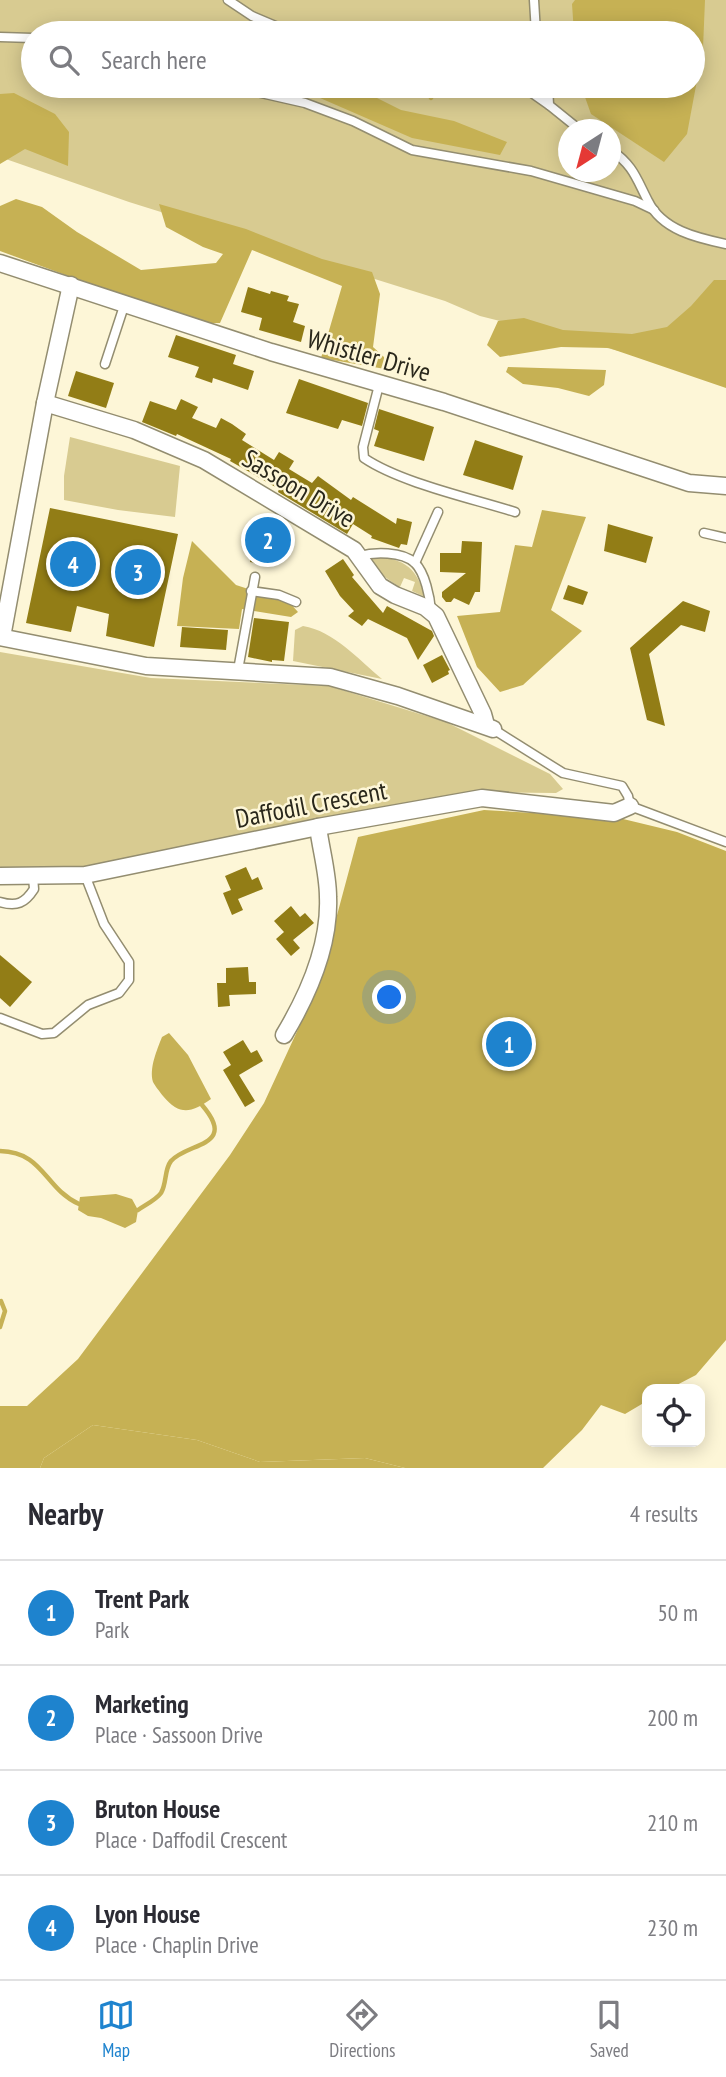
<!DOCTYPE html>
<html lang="en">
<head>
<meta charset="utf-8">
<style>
	body { margin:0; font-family:"PT Sans Narrow",sans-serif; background:#f2f2f3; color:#2b2b33 }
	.controls { position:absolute; right:21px; bottom:21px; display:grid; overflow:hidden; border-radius:14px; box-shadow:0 4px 18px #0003 }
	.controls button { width:63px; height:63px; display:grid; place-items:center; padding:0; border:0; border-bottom:2px solid #e1e1e2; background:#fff; color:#2b2b33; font:35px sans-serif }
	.compass { position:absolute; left:558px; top:119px; width:63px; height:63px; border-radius:50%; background:#fff; box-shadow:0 4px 18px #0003; rotate:216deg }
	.you { position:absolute; left:390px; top:998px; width:24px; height:24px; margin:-18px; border:5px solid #fff; border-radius:50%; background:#1a73e8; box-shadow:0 0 0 10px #1a73e833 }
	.badge { display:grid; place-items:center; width:46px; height:46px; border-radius:50%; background:#1e83ce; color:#fff; font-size:23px; font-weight:700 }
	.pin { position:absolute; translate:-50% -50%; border:4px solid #fff; box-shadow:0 2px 7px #0006 }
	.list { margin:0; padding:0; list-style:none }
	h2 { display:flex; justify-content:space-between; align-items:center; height:91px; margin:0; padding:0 28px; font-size:30px }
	h2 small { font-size:23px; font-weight:400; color:#7c7c81 }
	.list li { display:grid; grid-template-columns:46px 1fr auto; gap:21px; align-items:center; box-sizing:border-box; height:105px; padding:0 28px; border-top:2px solid #e1e1e2 }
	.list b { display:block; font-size:26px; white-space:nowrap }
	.list p { margin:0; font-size:23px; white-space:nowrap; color:#7c7c81 }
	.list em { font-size:23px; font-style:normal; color:#7c7c81 }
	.icon { flex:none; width:38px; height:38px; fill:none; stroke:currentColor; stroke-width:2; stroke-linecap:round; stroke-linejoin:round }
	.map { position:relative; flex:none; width:726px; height:1468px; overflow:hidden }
	.search { position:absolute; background:#fff; box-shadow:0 4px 18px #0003; left:21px; right:21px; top:21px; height:77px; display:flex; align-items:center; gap:18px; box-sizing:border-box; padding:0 24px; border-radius:38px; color:#7c7c81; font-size:26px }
	.sheet { height:511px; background:#fff }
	nav { display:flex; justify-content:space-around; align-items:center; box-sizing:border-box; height:98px; border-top:2px solid #e1e1e2; background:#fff; font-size:19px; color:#7c7c81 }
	nav a { display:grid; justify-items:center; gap:4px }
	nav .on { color:#1e83ce }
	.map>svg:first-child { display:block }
</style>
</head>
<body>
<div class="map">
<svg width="726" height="1468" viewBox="0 0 726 1468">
	<rect width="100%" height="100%" fill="#fdf6d7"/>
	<!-- green -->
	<g fill="#d8cb91" fill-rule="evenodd">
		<path d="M0 0H726V378L480 316 445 301 129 202 0 157ZM33 33H693V86H33ZM568 130H610V172H568Z"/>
		<path d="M70 437 180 466 175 517 118 510 64 500V476Z"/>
		<path d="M369 556C401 558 416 564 425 597L412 591 415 582 404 578 400 587C387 579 375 571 369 556Z"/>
		<path d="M303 626C334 631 359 660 382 679L293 661 295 630Z"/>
		<path d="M0 652 151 678 329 686 446 722 550 774 563 789 556 793 479 792 72 872 0 870Z"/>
	</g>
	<!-- forest -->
	<g fill="#c6b154">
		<path d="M575 0H705L703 48 687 134 664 162 591 114 581 86H693V33H574L572 4Z"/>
		<path d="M302 86H353L401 110 454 121 507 142 500 155 412 138 304 91Z"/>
		<path d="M14 93 55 114 69 132 68 166 25 149 0 164V94Z"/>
		<path d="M16 199 42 207 77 232 141 270 216 263 223 254 203 247 166 227 159 204 246 229 322 259 372 272 380 294 373 347 384 357 385 369 321 358 342 286 252 250 220 323H202L142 303 0 251V206Z"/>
		<path d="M714 280H726V388L609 348 561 347 500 357 487 345 498 321 524 318 563 330 632 334 667 327 691 306Z"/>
		<path d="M508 367 606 370 604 385 589 396 558 388 523 384 506 372Z"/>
		<path d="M542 510 586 517 551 610 582 631 523 685 500 692 477 667 457 616 500 612 515 545 532 547Z"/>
		<path d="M192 541 236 585 289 602 298 612 291 617 242 609 239 629 177 626 183 578Z"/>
		<path d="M484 810 619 818 677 832 726 851V1340L696 1375 669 1389H647V1401L625 1414 601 1405 582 1430 543 1468H405L365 1458 260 1462 197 1440 93 1425 44 1458 40 1468H0V1406H27L78 1359 230 1155 264 1103 318 986 358 837Z"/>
	</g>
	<!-- water -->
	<g fill="#c6b155">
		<path d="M169 1033 188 1055 211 1099C191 1113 180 1116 163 1096 160 1092 155 1086 153 1082 149 1068 157 1050 162 1037Z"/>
		<path d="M116 1194 132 1199 138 1210 136 1222 125 1228 101 1218 88 1216 78 1210 80 1197Z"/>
		<path d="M93 1425 197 1440 260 1462 365 1458 405 1468H40L44 1458Z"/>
	</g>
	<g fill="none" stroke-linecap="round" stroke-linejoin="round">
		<!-- stream -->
		<g stroke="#c6b155" stroke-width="4.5">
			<path d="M431 98 436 86"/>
			<path d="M0 1151C44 1152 44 1188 79 1204"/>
			<path d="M138 1210C145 1205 156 1200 161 1193 167 1183 164 1170 171 1161 188 1142 238 1147 202 1105"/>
			<path d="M0 1327 5 1311 1 1301"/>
		</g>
	</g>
	<!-- building -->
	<g fill="#927d16">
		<path d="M248 287 270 294 271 291 289 296 287 301 299 304 293 322 305 326 301 342 259 330 262 318 241 312Z"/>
		<path d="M176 335 236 355 233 364 254 371 248 390 213 378 212 383 195 377 199 367 168 357Z"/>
		<path d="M76 371 114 383 106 408 68 396Z"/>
		<path d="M299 379 368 403 362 426 342 420 338 429 286 413Z"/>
		<path d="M181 399 198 407 192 418 216 428 221 418 232 424 246 434 242 440 274 460 279 452 294 461 289 469 312 483 318 476 351 500 353 497 396 524 397 518 412 522 407 545 401 544 399 548 371 538 372 536 353 524 347 534 278 492 279 489 230 461 231 459 177 434 176 436 142 422 150 401 176 410Z"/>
		<path d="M379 409 434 427 424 461 374 446 379 431 374 429Z"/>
		<path d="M475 440 523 456 513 490 463 475Z"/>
		<path d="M50 508 178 534 154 647 106 636 109 614 77 606 71 632 26 623Z"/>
		<path d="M259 520 272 523 271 527 279 529 272 566 250 562Z"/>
		<path d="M608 524 653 537 646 563 604 551Z"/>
		<path d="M462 541 482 542 480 592H475L469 605 454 598 451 602H446L442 597V592L466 573 440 572V553H461Z"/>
		<path d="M343 559 354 575 352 577 383 613 387 606 432 631 434 636 418 660 407 638 368 619 362 626 348 616 354 611 340 596 325 571Z"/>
		<path d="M568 585 588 592 583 605 563 599Z"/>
		<path d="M683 601 710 611 705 632 681 625 649 654 665 726 647 720 630 648Z"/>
		<path d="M254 618 289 622 284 661 272 660V662L248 657Z"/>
		<path d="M182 627 228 630 226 650 180 647Z"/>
		<path d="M442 655 450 670 448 671 449 674 432 683 423 665Z"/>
		<path d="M246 867 252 880 258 877 263 889 238 899 243 910 232 915 223 893 231 890 225 876Z"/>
		<path d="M291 906 300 917 305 913 314 923 293 940 300 948 291 956 276 939 284 932 274 921Z"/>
		<path d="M0 955 32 982 10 1007 0 998Z"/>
		<path d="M248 967 249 982H256V994L229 995 230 1006 218 1007 217 983H226V968Z"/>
		<path d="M243 1040 251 1053 257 1050 263 1061 239 1075 255 1101 245 1107 223 1070 231 1065 223 1052Z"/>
	</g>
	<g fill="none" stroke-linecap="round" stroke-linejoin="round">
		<!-- service casing -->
		<g stroke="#938d70" stroke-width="11">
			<g id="service">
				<path d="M228 0 252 16 292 33"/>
				<path d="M534 0 536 33"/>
				<path d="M0 37 33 38"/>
				<path d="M244 86 261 93 305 103 353 121 412 150 531 171 635 201 654 210"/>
				<path d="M522 86 549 105"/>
				<path d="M548 86 549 105 580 130"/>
				<path d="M610 149C634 166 636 178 648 201 662 230 697 238 726 244"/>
				<path d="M105 364 125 303"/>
				<path d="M379 385 363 447 364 458C401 483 471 498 515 512"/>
				<path d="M704 533 726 538"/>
				<path d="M359 556C374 552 402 551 415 563 425 573 430 597 431 611"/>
				<path d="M415 563 438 512"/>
				<path d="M251 591 279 595 296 602"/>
				<path d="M238 670 255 577"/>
				<path d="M493 729 563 773 622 786 628 796 630 806 726 842"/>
				<path d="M0 902C17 907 25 903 34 889L33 877"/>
				<path d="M0 1018 42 1034 54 1033 88 1005 119 993 129 980V962L104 924 85 875"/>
			</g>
		</g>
		<!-- minor casing -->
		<g stroke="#938d70" stroke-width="19">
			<g id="minor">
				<path d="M0 263 271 352 444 402 689 483 726 486"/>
				<path d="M45 403 134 430 204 460 354 550 380 586 395 595 425 607 436 616 483 714 486 725"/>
				<path d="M0 637 146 666 330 677 398 696 493 729"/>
				<path d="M2 637 45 403 71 285"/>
				<path d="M0 876 85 875 318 827 482 798 614 813 630 806"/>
				<path d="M284 1035C308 995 330 944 328 897 328 874 321 850 318 827"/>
			</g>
		</g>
		<!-- service -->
		<use href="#service" stroke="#fff" stroke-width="8"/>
		<!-- minor -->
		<use href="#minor" stroke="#fff" stroke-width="16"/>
	</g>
	<g text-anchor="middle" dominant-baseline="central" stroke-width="5" stroke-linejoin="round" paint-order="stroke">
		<!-- street labels -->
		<g font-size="26" fill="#29271b" stroke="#fdf6d7">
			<text transform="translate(369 355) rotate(16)">Whistler Drive</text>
			<text transform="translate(299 488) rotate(31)">Sassoon Drive</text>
			<text transform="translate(311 804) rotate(-11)">Daffodil Crescent</text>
		</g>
	</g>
</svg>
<div class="controls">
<button><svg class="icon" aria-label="locate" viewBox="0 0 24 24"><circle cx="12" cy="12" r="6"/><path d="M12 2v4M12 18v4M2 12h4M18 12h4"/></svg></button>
</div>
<svg class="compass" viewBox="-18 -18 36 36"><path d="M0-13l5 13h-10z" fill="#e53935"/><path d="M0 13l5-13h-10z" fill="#7c7c81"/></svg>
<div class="you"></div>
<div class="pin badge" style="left:509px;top:1044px">1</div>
<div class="pin badge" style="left:268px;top:540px">2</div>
<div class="pin badge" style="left:138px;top:572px">3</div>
<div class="pin badge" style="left:73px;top:564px">4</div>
<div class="search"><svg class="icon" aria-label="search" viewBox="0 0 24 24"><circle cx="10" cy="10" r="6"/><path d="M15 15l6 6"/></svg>Search here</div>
</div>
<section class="sheet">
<h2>Nearby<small>4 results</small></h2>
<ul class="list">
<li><span class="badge">1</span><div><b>Trent Park</b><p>Park</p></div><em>50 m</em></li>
<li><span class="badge">2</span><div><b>Marketing</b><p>Place · Sassoon Drive</p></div><em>200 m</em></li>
<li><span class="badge">3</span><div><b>Bruton House</b><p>Place · Daffodil Crescent</p></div><em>210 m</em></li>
<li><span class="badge">4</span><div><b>Lyon House</b><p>Place · Chaplin Drive</p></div><em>230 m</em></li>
</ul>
</section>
<nav>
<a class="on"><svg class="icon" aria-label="map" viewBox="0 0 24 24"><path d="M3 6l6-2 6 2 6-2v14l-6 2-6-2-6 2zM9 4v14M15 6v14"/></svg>Map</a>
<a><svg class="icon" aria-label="directions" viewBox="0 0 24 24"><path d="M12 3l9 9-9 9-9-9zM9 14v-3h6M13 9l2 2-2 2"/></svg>Directions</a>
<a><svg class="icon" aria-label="saved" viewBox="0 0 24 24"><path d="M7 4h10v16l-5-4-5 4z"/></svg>Saved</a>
</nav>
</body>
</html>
